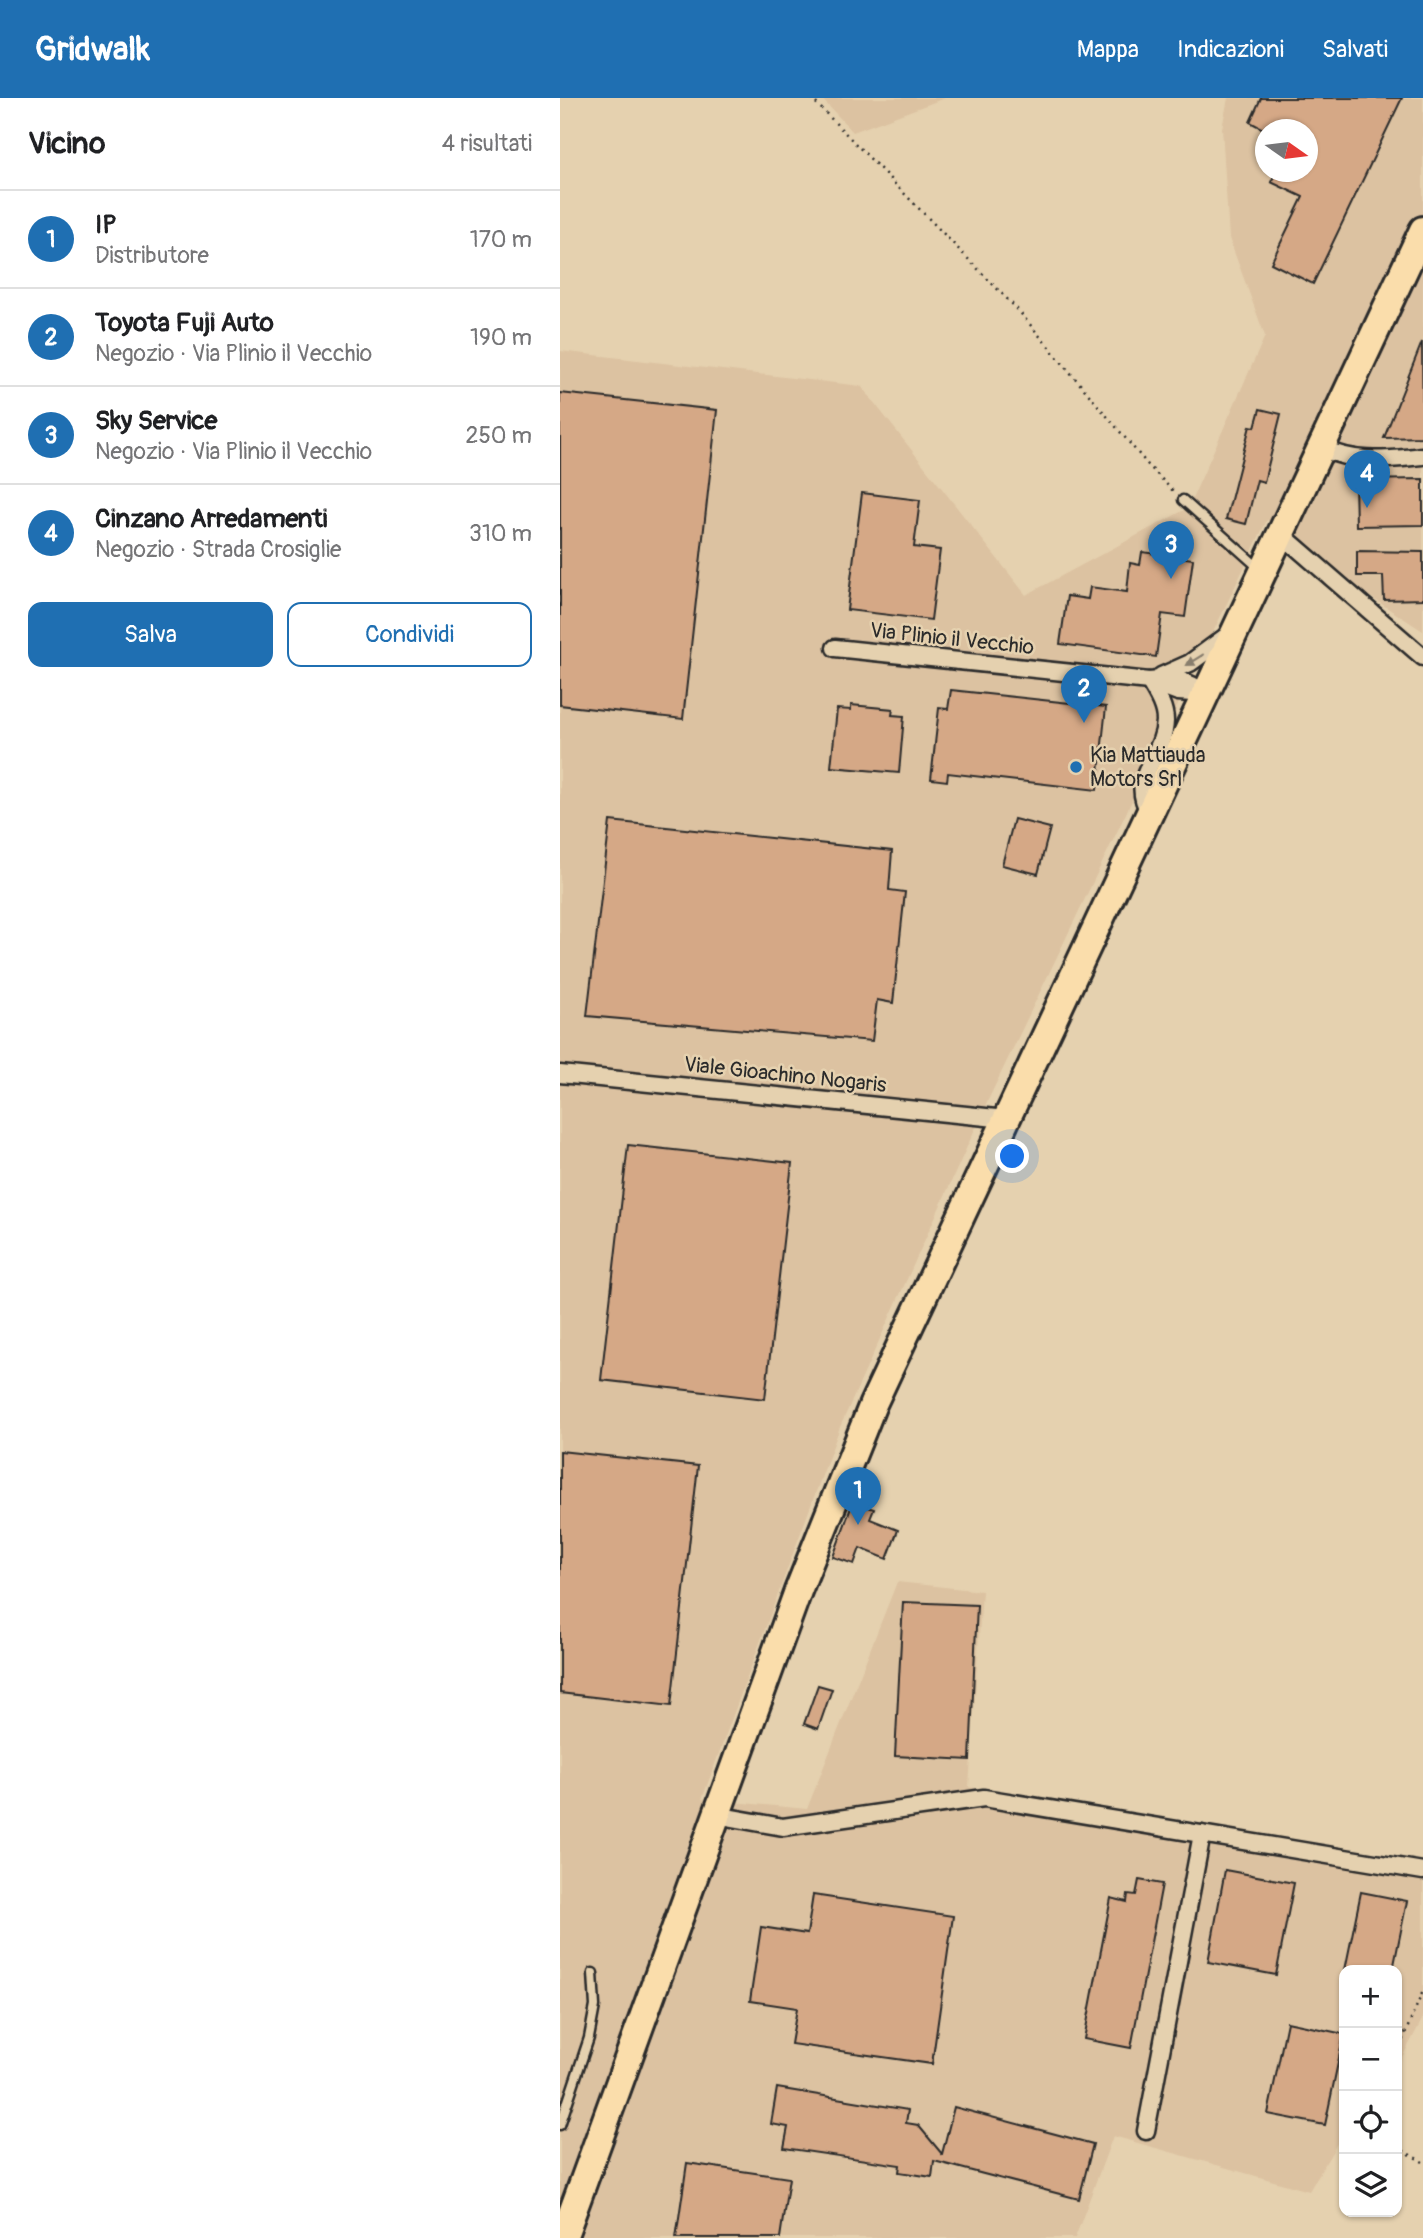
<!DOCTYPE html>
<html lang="it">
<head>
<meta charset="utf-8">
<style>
	body { margin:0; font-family:Pangolin,sans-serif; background:#f2f2f2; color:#202124 }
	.controls { position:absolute; right:21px; bottom:21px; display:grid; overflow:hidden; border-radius:14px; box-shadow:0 2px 5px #0004 }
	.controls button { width:63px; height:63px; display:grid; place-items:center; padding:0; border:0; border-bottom:2px solid #e0e0e0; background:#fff; color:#202124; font:35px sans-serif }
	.compass { position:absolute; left:695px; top:21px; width:63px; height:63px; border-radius:50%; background:#fff; box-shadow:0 2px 5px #0004; rotate:104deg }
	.you { position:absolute; left:453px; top:1059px; width:24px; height:24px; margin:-18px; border:5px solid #fff; border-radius:50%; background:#1a73e8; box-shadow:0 0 0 10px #1a73e833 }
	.badge { display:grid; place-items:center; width:46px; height:46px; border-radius:50%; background:#1f6fb2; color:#fff; font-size:23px; font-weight:700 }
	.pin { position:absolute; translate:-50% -58px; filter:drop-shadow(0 2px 4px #0008) }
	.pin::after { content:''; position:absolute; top:37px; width:24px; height:21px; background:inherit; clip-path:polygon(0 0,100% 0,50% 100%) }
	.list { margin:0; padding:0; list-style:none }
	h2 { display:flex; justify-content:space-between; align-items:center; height:91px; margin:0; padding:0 28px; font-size:30px }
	h2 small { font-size:23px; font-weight:400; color:#757577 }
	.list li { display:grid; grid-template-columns:46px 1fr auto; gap:21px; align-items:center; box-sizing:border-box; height:98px; padding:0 28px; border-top:2px solid #e0e0e0 }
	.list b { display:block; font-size:26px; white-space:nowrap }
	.list p { margin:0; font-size:23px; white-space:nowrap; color:#757577 }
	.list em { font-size:23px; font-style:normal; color:#757577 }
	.actions { display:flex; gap:14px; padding:21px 28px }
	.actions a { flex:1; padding:16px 0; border:2px solid #1f6fb2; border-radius:14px; text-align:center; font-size:24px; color:#1f6fb2 }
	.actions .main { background:#1f6fb2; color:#fff }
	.icon { flex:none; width:38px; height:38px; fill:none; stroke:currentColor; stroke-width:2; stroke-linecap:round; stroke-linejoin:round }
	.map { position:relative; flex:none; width:863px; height:2140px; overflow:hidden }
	header { display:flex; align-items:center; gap:42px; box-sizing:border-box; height:98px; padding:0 35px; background:#1f6fb2; color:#fff }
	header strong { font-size:33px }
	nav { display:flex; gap:38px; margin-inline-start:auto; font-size:24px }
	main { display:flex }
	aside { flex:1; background:#fff }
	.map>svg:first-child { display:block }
</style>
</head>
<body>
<header>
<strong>Gridwalk</strong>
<nav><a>Mappa</a><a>Indicazioni</a><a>Salvati</a></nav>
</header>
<main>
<aside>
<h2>Vicino<small>4 risultati</small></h2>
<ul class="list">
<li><span class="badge">1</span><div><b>IP</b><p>Distributore</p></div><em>170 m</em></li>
<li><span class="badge">2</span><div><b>Toyota Fuji Auto</b><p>Negozio · Via Plinio il Vecchio</p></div><em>190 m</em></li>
<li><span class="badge">3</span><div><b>Sky Service</b><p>Negozio · Via Plinio il Vecchio</p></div><em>250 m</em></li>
<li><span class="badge">4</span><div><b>Cinzano Arredamenti</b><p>Negozio · Strada Crosiglie</p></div><em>310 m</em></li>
</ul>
<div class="actions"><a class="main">Salva</a><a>Condividi</a></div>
</aside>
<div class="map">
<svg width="863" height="2140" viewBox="0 0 863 2140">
	<rect width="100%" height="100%" fill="#e5d1af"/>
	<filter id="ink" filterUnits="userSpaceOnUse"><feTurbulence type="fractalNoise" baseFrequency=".0143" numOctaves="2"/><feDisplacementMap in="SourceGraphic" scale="14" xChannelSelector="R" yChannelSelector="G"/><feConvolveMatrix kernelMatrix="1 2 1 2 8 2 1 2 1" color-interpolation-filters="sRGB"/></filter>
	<g filter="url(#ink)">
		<!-- built -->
		<g fill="#dcc2a1" fill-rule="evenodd">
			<path d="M261 0H385L293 34Z"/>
			<path d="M668 0H863V533L792 487 735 435 707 422 430 998 280 1329 142 1701 247 1711 337 1484 422 1493 409 1689 863 1766V1920L837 1969V1872H784V2034L749 2093 553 2038 515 2140H0V253L301 288 466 497 628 410 705 238 669 140 662 30ZM706 32H748V74H706Z"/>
		</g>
		<!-- building -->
		<g fill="#d5a886" stroke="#2b2b2b" stroke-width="2">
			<path d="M701 0H842L753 186 711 165 743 99 711 84 716 74H747V32H705L690 24Z"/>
			<path d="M862 244 863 339 824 340Z"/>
			<path d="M0 295 157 312 123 621 0 607Z"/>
			<path d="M700 311 721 316 704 384 697 382 686 426 666 421 690 328 695 329Z"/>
			<path d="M863 381V427L796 428 795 382Z"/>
			<path d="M302 395 360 402 354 449 380 452 371 522 287 512Z"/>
			<path d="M797 453 863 454V501L824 502 823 478H797Z"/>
			<path d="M582 454 633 461 625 519 602 516 596 559 500 546 507 498 528 501 530 489 567 494 570 465 580 467Z"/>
			<path d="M391 592 546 609 537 692 388 675 387 683 371 681 379 610 388 611Z"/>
			<path d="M291 607 333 611 332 617 344 618 339 675 271 669 277 611 291 612Z"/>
			<path d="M454 721 490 730 478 776 442 767Z"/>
			<path d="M50 723 332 753 329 792 345 794 333 905 317 902 312 943 27 918Z"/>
			<path d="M68 1047 232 1065 205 1301 41 1282Z"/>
			<path d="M0 1353 138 1368 111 1608 0 1595Z"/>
			<path d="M293 1404 314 1411 310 1421 338 1432 327 1461 300 1450 294 1466 273 1459Z"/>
			<path d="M343 1504 417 1507 410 1662 335 1658Z"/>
			<path d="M258 1587 272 1591 258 1631 244 1626Z"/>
			<path d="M665 1772 734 1785 716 1877 648 1864Z"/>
			<path d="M579 1782 602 1786 571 1950 524 1941 551 1800 567 1804 568 1796 576 1797Z"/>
			<path d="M801 1794 847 1803 833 1872H785Z"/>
			<path d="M253 1797 393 1818 372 1966 231 1946 237 1910 190 1903 201 1829 247 1836Z"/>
			<path d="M727 1924 784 1936 765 2027 708 2016Z"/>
			<path d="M217 1990 348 2012 346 2025 358 2027 382 2056 394 2009 533 2046 519 2101 374 2063 372 2079 339 2074 340 2067 224 2050 228 2029 211 2026Z"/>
			<path d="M127 2065 229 2080 220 2140H116Z"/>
		</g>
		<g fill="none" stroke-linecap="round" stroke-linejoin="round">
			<!-- lane casing -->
			<g stroke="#2b2b2b" stroke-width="13">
				<g id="lane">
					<path d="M623 402 699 470"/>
					<path d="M0 2027 29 1940 35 1908 33 1875"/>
				</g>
			</g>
			<!-- street casing -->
			<g stroke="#2b2b2b" stroke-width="21">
				<g id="street">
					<path d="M761 350C799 366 823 362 863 358"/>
					<path d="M721 436 863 559"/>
					<path d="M275 550 589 583C615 580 624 580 646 596"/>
					<path d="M601 578 630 565 668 537"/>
					<path d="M589 583C596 595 605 608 605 623 604 659 567 679 590 715"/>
					<path d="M591 584 618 594 646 596"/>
					<path d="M0 976 446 1021"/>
					<path d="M156 1717 223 1729 424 1700 863 1773"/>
					<path d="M586 2033 642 1736"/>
				</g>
			</g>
			<!-- primary casing -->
			<g stroke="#2b2b2b" stroke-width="32">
				<path id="primary" d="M3 2140 238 1493 313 1306 863 132"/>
			</g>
			<!-- path -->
			<g stroke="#2b2b2b" stroke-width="2.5" stroke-dasharray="2 5" stroke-linecap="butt">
				<path d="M251 0 457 211 588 367 614 394"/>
				<path d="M837 1955 863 1893"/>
				<path d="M837 2049 863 2064"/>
			</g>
			<!-- lane -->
			<use href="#lane" stroke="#e5d1af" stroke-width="8"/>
			<!-- street -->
			<use href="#street" stroke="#e5d1af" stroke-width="16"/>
			<!-- primary -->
			<use href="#primary" stroke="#faddab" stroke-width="26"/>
		</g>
		<!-- one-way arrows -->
		<defs><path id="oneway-solid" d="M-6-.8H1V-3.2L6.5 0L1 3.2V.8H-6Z" transform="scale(1.75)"/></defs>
		<use fill="#887e6d" href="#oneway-solid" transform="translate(635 562) rotate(148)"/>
	</g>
	<!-- markers -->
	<circle fill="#1f6fb2" stroke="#e5d1af" stroke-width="2.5" cx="516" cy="669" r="7"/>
	<g text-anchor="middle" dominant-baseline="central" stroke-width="5" stroke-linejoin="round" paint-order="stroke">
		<!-- street labels -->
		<g font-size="21" fill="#2b2b2b" stroke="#e5d1af">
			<text transform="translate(392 541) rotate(6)">Via Plinio il Vecchio</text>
			<text transform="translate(225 977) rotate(6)">Viale Gioachino Nogaris</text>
		</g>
		<!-- poi labels -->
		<g font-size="21" fill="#2b2b2b" stroke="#e5d1af" text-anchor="start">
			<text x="530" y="657">Kia Mattiauda<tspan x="530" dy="24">Motors Srl</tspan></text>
		</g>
	</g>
</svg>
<div class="controls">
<button>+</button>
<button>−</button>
<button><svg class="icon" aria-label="locate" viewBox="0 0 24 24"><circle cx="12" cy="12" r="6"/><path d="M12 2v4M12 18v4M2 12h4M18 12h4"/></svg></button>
<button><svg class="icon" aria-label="layers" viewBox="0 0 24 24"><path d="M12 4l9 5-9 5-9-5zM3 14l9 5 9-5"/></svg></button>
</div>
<svg class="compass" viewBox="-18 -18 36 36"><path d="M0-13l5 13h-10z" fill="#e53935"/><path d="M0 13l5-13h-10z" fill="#757577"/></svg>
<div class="you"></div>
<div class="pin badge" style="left:298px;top:1427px">1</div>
<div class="pin badge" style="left:524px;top:625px">2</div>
<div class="pin badge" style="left:611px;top:481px">3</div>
<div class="pin badge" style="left:807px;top:410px">4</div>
</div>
</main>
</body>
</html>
